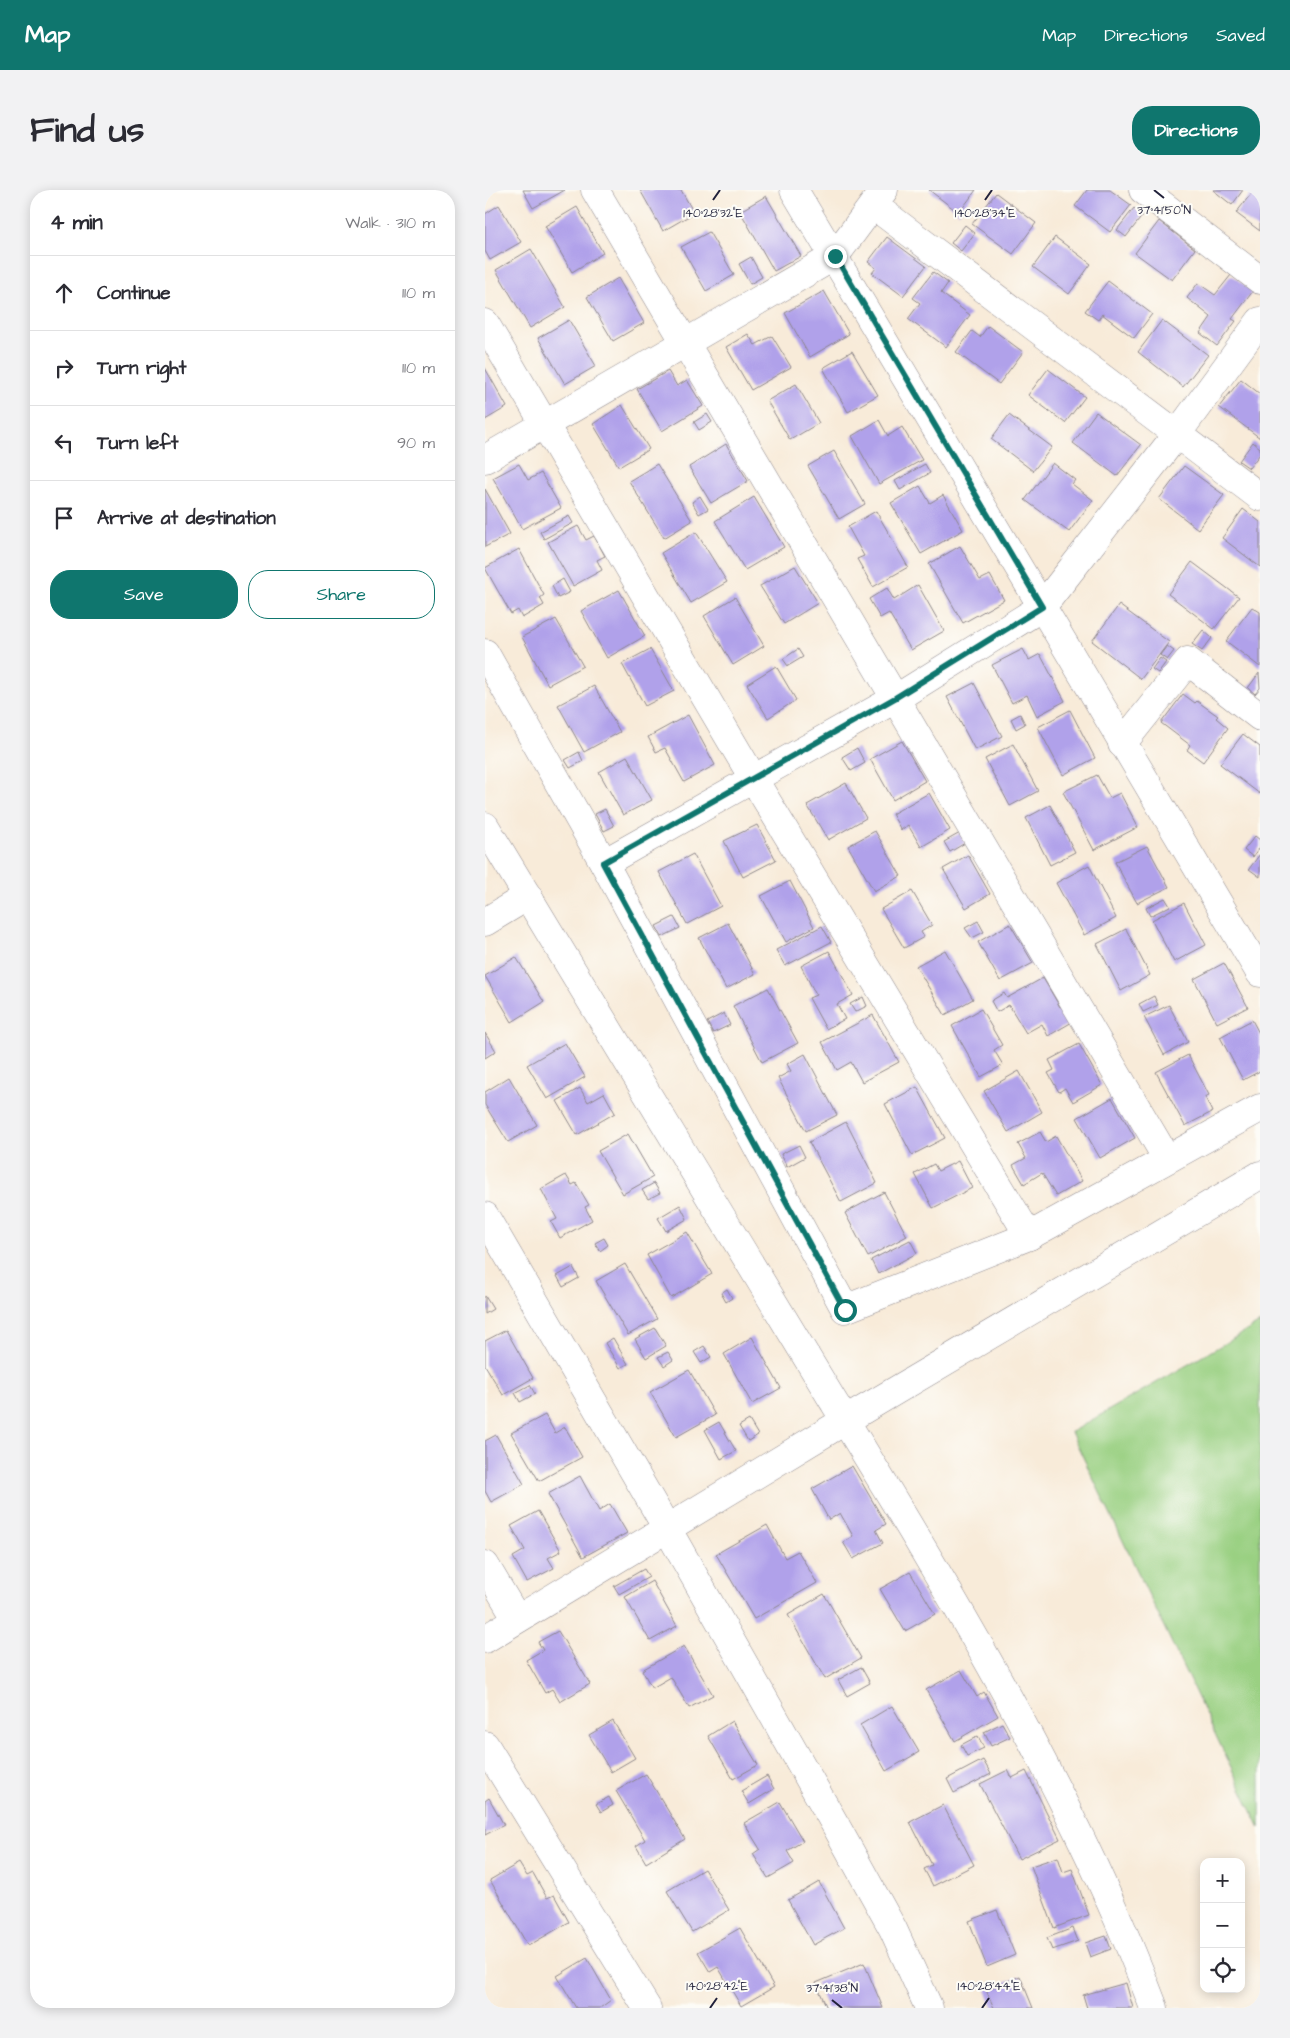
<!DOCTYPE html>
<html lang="en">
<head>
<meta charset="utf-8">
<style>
	body { margin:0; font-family:"Architects Daughter",sans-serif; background:#f2f2f3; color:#2b2b33 }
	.controls { position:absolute; right:15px; bottom:15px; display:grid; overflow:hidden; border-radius:10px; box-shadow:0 2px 12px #0003 }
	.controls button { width:45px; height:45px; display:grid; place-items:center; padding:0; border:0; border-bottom:1px solid #e1e1e2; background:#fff; color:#2b2b33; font:25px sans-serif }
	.stop { position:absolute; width:15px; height:15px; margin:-11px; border:4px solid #0f766e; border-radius:50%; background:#fff }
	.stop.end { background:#0f766e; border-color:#fff; box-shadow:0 1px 5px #0008 }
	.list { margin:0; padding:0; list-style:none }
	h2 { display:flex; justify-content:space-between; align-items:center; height:65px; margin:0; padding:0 20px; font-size:21px }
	h2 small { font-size:16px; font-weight:400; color:#7c7c81 }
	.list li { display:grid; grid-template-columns:32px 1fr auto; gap:15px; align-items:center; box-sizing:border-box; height:75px; padding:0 20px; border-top:1px solid #e1e1e2 }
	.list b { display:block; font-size:19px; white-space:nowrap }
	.list em { font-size:16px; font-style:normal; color:#7c7c81 }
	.actions { display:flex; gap:10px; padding:15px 20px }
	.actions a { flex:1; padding:11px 0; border:1px solid #0f766e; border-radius:20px; text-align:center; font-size:18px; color:#0f766e }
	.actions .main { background:#0f766e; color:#fff }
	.icon { flex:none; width:28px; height:28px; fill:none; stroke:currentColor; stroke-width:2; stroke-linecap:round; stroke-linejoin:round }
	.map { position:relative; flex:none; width:775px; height:1818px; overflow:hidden; border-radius:20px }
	header { display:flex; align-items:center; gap:30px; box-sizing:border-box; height:70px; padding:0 25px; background:#0f766e; color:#fff }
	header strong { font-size:24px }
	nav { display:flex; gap:28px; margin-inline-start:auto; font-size:18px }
	.intro { display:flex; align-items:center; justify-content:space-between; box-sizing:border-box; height:120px; padding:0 30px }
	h1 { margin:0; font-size:35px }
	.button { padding:12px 22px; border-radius:20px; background:#0f766e; color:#fff; font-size:18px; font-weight:700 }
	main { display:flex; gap:30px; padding:0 30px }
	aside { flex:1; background:#fff; border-radius:20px; box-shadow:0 2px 12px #0003 }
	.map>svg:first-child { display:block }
</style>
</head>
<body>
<header>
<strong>Map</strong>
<nav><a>Map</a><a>Directions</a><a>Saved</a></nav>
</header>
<div class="intro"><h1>Find us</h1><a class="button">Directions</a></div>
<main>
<aside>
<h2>4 min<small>Walk · 310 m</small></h2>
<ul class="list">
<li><svg class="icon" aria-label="ahead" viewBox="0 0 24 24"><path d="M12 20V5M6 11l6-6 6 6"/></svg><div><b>Continue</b></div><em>110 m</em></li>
<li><svg class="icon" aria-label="right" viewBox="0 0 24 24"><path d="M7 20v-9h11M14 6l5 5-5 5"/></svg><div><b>Turn right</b></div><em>110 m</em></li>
<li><svg class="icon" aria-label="left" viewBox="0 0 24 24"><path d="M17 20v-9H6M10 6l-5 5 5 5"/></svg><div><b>Turn left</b></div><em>90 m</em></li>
<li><svg class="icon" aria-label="arrive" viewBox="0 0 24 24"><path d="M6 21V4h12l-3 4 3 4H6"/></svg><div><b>Arrive at destination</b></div></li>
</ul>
<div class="actions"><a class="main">Save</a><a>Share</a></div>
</aside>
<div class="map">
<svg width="775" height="1818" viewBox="0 0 775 1818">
	<rect width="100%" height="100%" fill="#fdfcf7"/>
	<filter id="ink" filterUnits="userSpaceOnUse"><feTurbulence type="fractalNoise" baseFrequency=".02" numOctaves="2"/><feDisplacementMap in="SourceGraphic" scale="10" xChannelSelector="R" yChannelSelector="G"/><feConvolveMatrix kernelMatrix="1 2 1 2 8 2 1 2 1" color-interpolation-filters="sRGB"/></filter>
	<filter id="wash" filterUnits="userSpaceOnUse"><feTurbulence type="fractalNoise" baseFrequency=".0096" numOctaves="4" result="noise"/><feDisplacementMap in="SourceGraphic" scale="20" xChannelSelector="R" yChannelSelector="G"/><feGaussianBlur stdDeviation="1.12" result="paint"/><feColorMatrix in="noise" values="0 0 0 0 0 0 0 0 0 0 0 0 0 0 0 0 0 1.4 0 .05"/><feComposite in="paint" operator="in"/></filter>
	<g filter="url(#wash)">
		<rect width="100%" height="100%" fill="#f8ebd9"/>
		<!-- green -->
		<path fill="#9ad082" stroke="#5e795e" d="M775 1133V1638L586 1242Z"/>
		<g id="blocks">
			<!-- building -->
			<g fill="#b0a1ea">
				<path d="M38 0H80L48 18Z"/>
				<path d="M155 0H196L209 23 178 41Z"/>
				<path d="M444 0H491L474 23Z"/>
				<path d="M602 0H625L646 15 625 42 590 16Z"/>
				<path d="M728 0H758L747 15Z"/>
				<path d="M769 0H775V41L751 23Z"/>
				<path d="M511 3 551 33 528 64 487 34Z"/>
				<path d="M281 6 316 66 289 81 255 21Z"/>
				<path d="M14 15 36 52 5 70 0 61V24Z"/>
				<path d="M92 17 118 63 87 82 60 36Z"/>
				<path d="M649 18 658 25 641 47 632 40Z"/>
				<path d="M674 31 710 59 687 90 650 63Z"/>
				<path d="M480 35 490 43 476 61 466 53Z"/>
				<path d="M224 42 249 85 221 101 196 57Z"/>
				<path d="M402 47 441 76 418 106 387 83 391 78 383 72Z"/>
				<path d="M570 47 606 74 584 104 548 77Z"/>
				<path d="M46 59 80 117 45 138 11 80Z"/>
				<path d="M266 67 277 87 265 94 254 74Z"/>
				<path d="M448 82 463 93 456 103 485 125 461 157 423 129 435 113 428 108Z"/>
				<path d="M746 85 768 101 747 129 751 131 732 156 715 143 726 127 702 108 713 93 730 105Z"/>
				<path d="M133 88 159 133 128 151 102 107Z"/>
				<path d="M623 91 667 124 649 148 617 124 613 130 600 121Z"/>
				<path d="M339 101 364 144 325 167 300 123Z"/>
				<path d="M84 130 111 176 80 194 53 148Z"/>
				<path d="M677 130 723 165 698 197 653 162Z"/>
				<path d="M503 136 538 162 514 194 471 162 487 141 495 147Z"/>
				<path d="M263 144 270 155 287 146 306 177 266 200 241 157Z"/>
				<path d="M367 161 393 205 363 222 338 178Z"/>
				<path d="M0 178 22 217 0 230Z"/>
				<path d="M563 179 600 207 580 233 543 205Z"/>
				<path d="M183 181 192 196 202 190 218 216 177 241 152 199Z"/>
				<path d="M756 189 775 204V248L734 217Z"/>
				<path d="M311 194 334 233 305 250 282 211Z"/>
				<path d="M137 215 164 259 134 277 108 234Z"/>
				<path d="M611 222 656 255 632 286 588 253Z"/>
				<path d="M222 224 227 232 214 240 209 232Z"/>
				<path d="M524 225 567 257 548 281 506 249Z"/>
				<path d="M394 230 403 246 417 237 437 270 394 294 367 246Z"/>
				<path d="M768 252 775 258V264L764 278 754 271Z"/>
				<path d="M241 254 263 291 226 313 204 277Z"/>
				<path d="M349 261 380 314 354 329 323 276Z"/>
				<path d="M568 273 590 290 587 294 608 310 584 342 540 310Z"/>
				<path d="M34 274 43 290 56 283 76 318 37 339 8 288Z"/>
				<path d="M172 274 207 331 179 348 144 291Z"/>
				<path d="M440 274 445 283 415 300 410 291Z"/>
				<path d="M699 276 739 305 713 339 674 309Z"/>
				<path d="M435 296 445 313 458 305 478 340 436 364 406 313Z"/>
				<path d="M0 299 25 344 0 357Z"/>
				<path d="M215 306 223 319 214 324 207 312Z"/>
				<path d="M269 307 299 357 260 380 230 331Z"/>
				<path d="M758 319 775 332V377L737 348Z"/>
				<path d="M391 321 423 377 388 397 372 369 379 366 363 337Z"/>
				<path d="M84 326 88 333 59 349 55 342Z"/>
				<path d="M93 336 101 350 109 346 120 366 112 370 117 380 88 396 63 352Z"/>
				<path d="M211 342 242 392 206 413 176 363Z"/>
				<path d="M475 356 495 390 505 385 519 410 478 433 444 374Z"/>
				<path d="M34 359 59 405 55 408 59 415 37 428 33 420 26 424 0 378Z"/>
				<path d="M707 372 754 407 729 439 683 404Z"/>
				<path d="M310 376 333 413 299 434 275 396Z"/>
				<path d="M78 389 85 402 73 408 67 396Z"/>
				<path d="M433 395 459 441 426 460 404 423 395 428 384 409 402 398 409 410Z"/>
				<path d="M134 400 160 446 122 468 96 421Z"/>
				<path d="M250 407 279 456 248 475 219 426Z"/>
				<path d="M634 415 684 452 656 489 607 451Z"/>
				<path d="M767 417 775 422V477L741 451Z"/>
				<path d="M71 429 98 476 63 495 37 447Z"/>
				<path d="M718 440 727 448 717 461 707 454Z"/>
				<path d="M682 456 689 461 682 470 675 465Z"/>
				<path d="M165 459 189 501 160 516 137 474Z"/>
				<path d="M313 459 318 467 303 476 298 469Z"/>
				<path d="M538 459 544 470 555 464 580 511 552 526 542 505 527 513 507 475Z"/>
				<path d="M675 468 681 472 673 483 667 479Z"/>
				<path d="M291 476 311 510 283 528 262 494Z"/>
				<path d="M774 483 775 498 770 504 763 498Z"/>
				<path d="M489 493 517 546 490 560 462 507Z"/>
				<path d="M109 496 135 542 99 562 73 515Z"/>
				<path d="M698 504 710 513 712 511 733 526 731 528 743 538 718 572 702 560 705 555 676 533Z"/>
				<path d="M585 520 610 568 578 585 553 537Z"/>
				<path d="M535 524 540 534 531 539 526 529Z"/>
				<path d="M203 525 230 575 199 592 180 558 171 562 163 547Z"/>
				<path d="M758 544 775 557V604L735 574Z"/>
				<path d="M417 551 440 591 408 610 385 569Z"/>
				<path d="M528 554 553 601 525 616 500 569Z"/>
				<path d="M372 558 380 573 366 581 357 567Z"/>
				<path d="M94 562 98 571 85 578 80 570Z"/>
				<path d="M142 566 167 610 138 625 114 582Z"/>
				<path d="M612 585 625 608 635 603 653 637 609 660 578 602Z"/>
				<path d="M361 593 381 628 343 650 322 615Z"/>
				<path d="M444 603 465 640 436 657 423 635 416 640 407 624Z"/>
				<path d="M565 615 590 662 565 675 541 628Z"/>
				<path d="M120 619 129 636 119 641 110 624Z"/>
				<path d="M272 635 291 670 258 687 239 651Z"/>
				<path d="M390 641 416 686 389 701 363 656Z"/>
				<path d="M475 643 480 653 465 662 459 652Z"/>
				<path d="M770 646 775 650V657L768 667 759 660Z"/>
				<path d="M662 656 684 697 652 713 630 672Z"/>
				<path d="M208 664 236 716 202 734 174 682Z"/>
				<path d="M775 664V687L764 679Z"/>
				<path d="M483 665 505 704 481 718 458 679Z"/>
				<path d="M604 675 631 728 599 745 571 693Z"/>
				<path d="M305 691 329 737 301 752 276 706Z"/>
				<path d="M427 701 447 735 436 742 439 747 419 758 396 719Z"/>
				<path d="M680 708 685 716 665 726 661 718Z"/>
				<path d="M699 713 721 755 689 772 667 730Z"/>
				<path d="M189 727 195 738 177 747 171 736Z"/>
				<path d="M493 731 499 742 487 748 480 738Z"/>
				<path d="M243 733 270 784 241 799 214 748Z"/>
				<path d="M525 734 548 773 515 791 493 752Z"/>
				<path d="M337 736 346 752 300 776 291 760Z"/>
				<path d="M641 739 665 785 636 801 612 754Z"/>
				<path d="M460 760 488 809 460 825 431 776Z"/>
				<path d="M344 761 368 805 352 814 360 829 341 839 324 808 331 805 316 776Z"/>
				<path d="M31 767 59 812 27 832 0 786Z"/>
				<path d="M739 773 763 817 732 833 709 789Z"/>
				<path d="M558 788 575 817 580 815 589 831 563 846 557 834 541 843 524 815 512 822 506 811 519 803 522 808Z"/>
				<path d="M283 798 313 853 277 872 248 816Z"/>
				<path d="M669 806 673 815 658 822 654 814Z"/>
				<path d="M378 807 382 816 370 822 365 814Z"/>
				<path d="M684 815 703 852 679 865 659 827Z"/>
				<path d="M496 819 517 855 509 860 518 875 496 887 467 836Z"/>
				<path d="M239 823 245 835 228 843 222 832Z"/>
				<path d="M388 825 414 872 377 892 366 872 352 880 337 852Z"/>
				<path d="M767 830 775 845V881L758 890 735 847Z"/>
				<path d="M0 843 11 861 0 868Z"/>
				<path d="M80 853 100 887 62 909 42 875Z"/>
				<path d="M594 854 617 895 588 912 580 898 574 902 563 883 569 880 564 870Z"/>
				<path d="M320 864 352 925 321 941 293 888 306 881 302 874Z"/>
				<path d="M703 865 724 905 720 907 727 922 700 936 671 882Z"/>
				<path d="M534 881 557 922 523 942 499 901Z"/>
				<path d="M24 887 52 935 23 952 0 915V902Z"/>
				<path d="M432 897 460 948 427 965 400 914Z"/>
				<path d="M95 898 103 912 119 903 130 923 92 945 72 911Z"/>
				<path d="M627 908 650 948 615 968 592 928Z"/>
				<path d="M361 932 392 993 356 1012 324 952Z"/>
				<path d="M555 942 561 952 571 946 597 991 571 1006 557 983 539 994 528 975 541 968 533 954Z"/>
				<path d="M143 944 168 987 138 1004 113 961Z"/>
				<path d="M314 955 320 967 302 977 296 964Z"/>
				<path d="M473 971 487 998 448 1018 430 984 449 974 453 981Z"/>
				<path d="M81 985 87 995 91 993 104 1015 100 1017 107 1030 75 1048 66 1032 72 1029 56 999Z"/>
				<path d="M169 993 175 1003 163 1009 157 1000Z"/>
				<path d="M399 1002 422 1046 383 1067 360 1023Z"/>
				<path d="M195 1015 202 1029 181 1041 173 1028Z"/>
				<path d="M202 1042 227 1084 186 1108 162 1065Z"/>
				<path d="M119 1048 123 1055 115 1061 110 1053Z"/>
				<path d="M425 1050 432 1063 393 1084 386 1070Z"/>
				<path d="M140 1074 172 1129 143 1145 111 1091Z"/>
				<path d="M88 1077 94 1088 78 1097 72 1086Z"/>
				<path d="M242 1099 247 1108 241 1112 236 1103Z"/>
				<path d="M0 1106 8 1119 0 1124Z"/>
				<path d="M170 1138 181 1156 161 1168 150 1149Z"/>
				<path d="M21 1140 48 1188 18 1205 0 1175V1151Z"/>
				<path d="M267 1147 296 1198 267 1214 239 1164Z"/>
				<path d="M128 1148 143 1174 135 1178 120 1153Z"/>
				<path d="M219 1156 226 1167 216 1173 209 1162Z"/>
				<path d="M183 1162 188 1170 179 1176 173 1167Z"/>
				<path d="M204 1180 230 1225 191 1247 165 1202Z"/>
				<path d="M45 1195 50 1204 35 1212 30 1203Z"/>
				<path d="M60 1225 70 1243 80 1237 97 1267 54 1291 26 1243Z"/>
				<path d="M264 1230 273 1245 263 1251 254 1236Z"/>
				<path d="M234 1232 251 1261 236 1269 220 1240Z"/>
				<path d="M11 1245 39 1294 6 1312 0 1301V1251Z"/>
				<path d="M367 1276 401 1334 391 1340 398 1353 368 1369 358 1352 368 1346 355 1323 344 1330 327 1299Z"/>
				<path d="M95 1286 114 1321 125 1314 142 1343 98 1367 63 1304Z"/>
				<path d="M53 1321 76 1361 63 1368 69 1378 42 1392 28 1367 40 1360 26 1336Z"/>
				<path d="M282 1335 300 1368 313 1361 332 1393 269 1429 231 1364Z"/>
				<path d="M159 1379 164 1387 134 1404 129 1396Z"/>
				<path d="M425 1382 450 1424 420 1441 395 1399Z"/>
				<path d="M167 1391 192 1436 165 1451 140 1407Z"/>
				<path d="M339 1404 376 1468 340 1489 303 1425Z"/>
				<path d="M73 1441 105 1494 75 1512 67 1499 60 1503 41 1470 58 1460 53 1452Z"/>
				<path d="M199 1456 228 1505 204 1518 186 1487 167 1498 157 1480Z"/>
				<path d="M376 1477 385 1493 362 1506 353 1490Z"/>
				<path d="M476 1480 492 1507 499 1502 513 1526 470 1551 441 1500Z"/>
				<path d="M407 1516 434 1562 401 1581 375 1535Z"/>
				<path d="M128 1531 150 1568 126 1582 104 1545Z"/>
				<path d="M247 1531 273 1575 248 1589 223 1546Z"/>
				<path d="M517 1533 525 1547 506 1556 499 1542Z"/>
				<path d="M493 1546 499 1558 482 1566 476 1555Z"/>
				<path d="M498 1570 506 1584 469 1603 462 1589Z"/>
				<path d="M523 1580 527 1588 541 1581 575 1649 534 1669 495 1594Z"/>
				<path d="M161 1584 200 1649 161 1673 151 1656 160 1650 131 1601Z"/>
				<path d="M282 1586 289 1599 264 1614 256 1601Z"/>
				<path d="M124 1607 128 1615 116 1622 111 1614Z"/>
				<path d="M4 1608 19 1635 0 1645V1611Z"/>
				<path d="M295 1612 318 1651 302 1661 309 1673 283 1688 268 1664 275 1659 259 1633Z"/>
				<path d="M458 1615 489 1675 448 1696 439 1679 447 1675 425 1632Z"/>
				<path d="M573 1667 578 1682 587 1679 604 1725 569 1738 546 1676Z"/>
				<path d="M34 1673 42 1686 48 1683 62 1708 69 1705 84 1732 43 1756 5 1690Z"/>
				<path d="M219 1679 244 1720 207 1742 182 1701Z"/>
				<path d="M334 1692 359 1738 328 1755 303 1710Z"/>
				<path d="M512 1720 530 1765 502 1777 484 1731Z"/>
				<path d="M255 1738 289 1797 256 1816 233 1777 225 1782 213 1762Z"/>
				<path d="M588 1738 593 1751 567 1760 562 1748Z"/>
				<path d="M621 1746 626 1759 605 1767 600 1753Z"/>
				<path d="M102 1768 126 1810 115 1818H91L72 1786Z"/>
				<path d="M379 1773 398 1818H342L331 1793Z"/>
				<path d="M535 1786 548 1818H509L501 1800Z"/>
				<path d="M641 1793 648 1818H602L598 1805Z"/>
			</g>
		</g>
	</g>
	<g filter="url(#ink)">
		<use href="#blocks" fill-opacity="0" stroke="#8d868a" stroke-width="1"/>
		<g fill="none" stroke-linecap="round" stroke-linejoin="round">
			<!-- minor casing -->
			<g stroke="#8d868a" stroke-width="29">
				<g id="minor">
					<path d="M110 0 682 969"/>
					<path d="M309 0 775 783"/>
					<path d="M658 0 775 90"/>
					<path d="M388 15 775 307"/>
					<path d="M0 133 268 588 544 1046"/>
					<path d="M0 269 350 66 399 0"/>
					<path d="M0 463 119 673 360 1119 544 1046 775 918"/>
					<path d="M637 554 703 471 775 527"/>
					<path d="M0 636C116 827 232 1018 347 1209 468 1407 587 1601 669 1818"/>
					<path d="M119 673 410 509 557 417 692 244 775 131"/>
					<path d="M0 732 43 706"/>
					<path d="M0 1026 183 1340 351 1636 408 1739 444 1818"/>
					<path d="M0 1375 32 1429"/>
					<path d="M0 1449 361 1230 775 985"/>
					<path d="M0 1555 162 1818"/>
				</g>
			</g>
			<!-- minor -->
			<use href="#minor" stroke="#fff" stroke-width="28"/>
		</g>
	</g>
	<g fill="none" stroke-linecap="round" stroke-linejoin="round" filter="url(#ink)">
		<!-- route -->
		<path stroke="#0f766e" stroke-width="6" d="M350 66 557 417 410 508 118 673 360 1120"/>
	</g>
	<!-- ticks -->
	<path fill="none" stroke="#22223b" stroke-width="2" d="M669 0 679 8M228 10 235 0M500 10 507 0M347 1810 357 1818M225 1818 232 1808M497 1818 504 1808"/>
	<g font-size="12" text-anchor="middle" fill="#22223b" stroke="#fdfcf7" stroke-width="4" stroke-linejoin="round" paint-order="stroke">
		<text x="679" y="24">37°41'50"N</text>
		<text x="228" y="27">140°28'32"E</text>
		<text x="500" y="27">140°28'34"E</text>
		<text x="232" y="1800">140°28'42"E</text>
		<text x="504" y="1800">140°28'44"E</text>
		<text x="347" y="1802">37°41'38"N</text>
	</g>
</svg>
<div class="controls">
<button>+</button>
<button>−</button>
<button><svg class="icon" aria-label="locate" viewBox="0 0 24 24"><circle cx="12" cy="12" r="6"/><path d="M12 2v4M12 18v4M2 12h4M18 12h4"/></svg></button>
</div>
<div class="stop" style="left:360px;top:1120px"></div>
<div class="stop end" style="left:350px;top:66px"></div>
</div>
</main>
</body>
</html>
